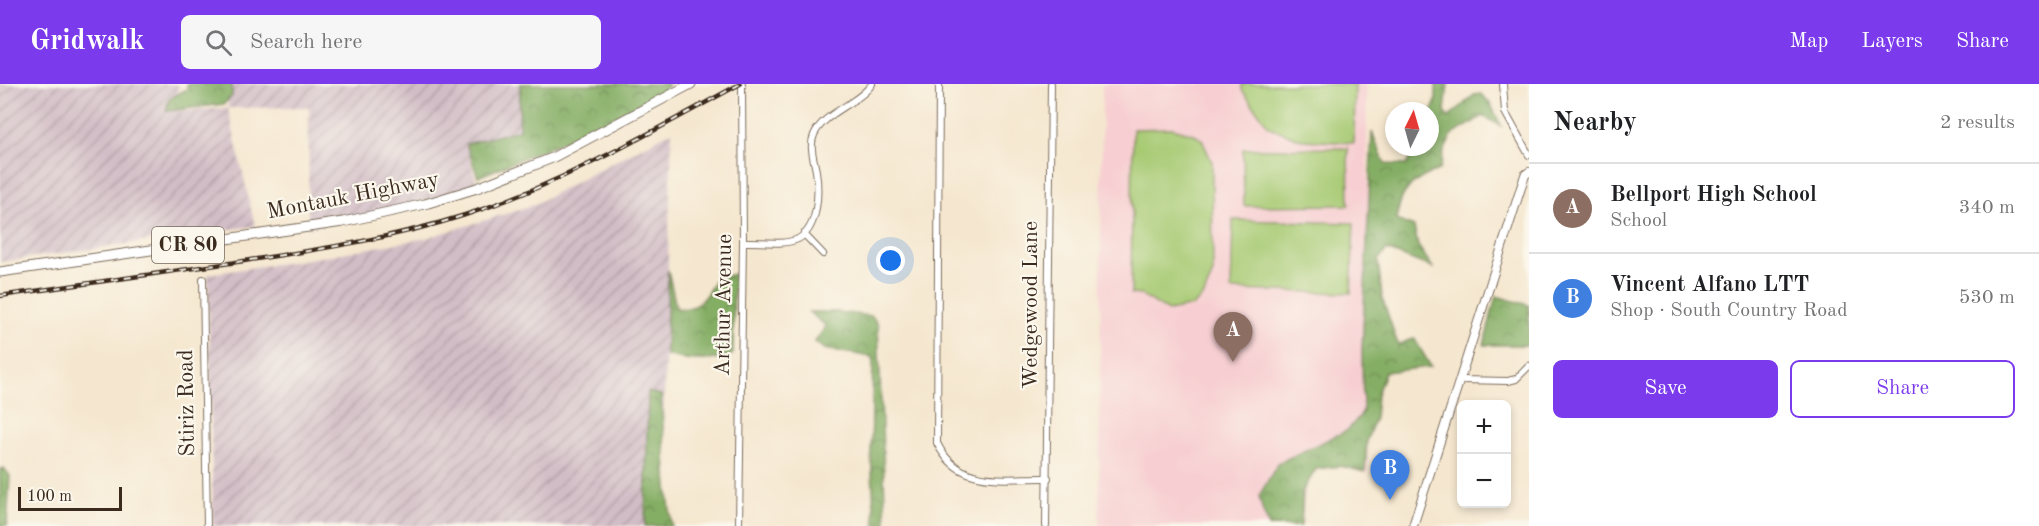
<!DOCTYPE html>
<html lang="en">
<head>
<meta charset="utf-8">
<style>
	body { margin:0; font-family:"Old Standard TT",serif; background:#f6f6f6; color:#202124 }
	.controls { position:absolute; right:18px; bottom:18px; display:grid; overflow:hidden; border-radius:9px; box-shadow:0 3px 9px #0003 }
	.controls button { width:54px; height:54px; display:grid; place-items:center; padding:0; border:0; border-bottom:2px solid #e0e0e0; background:#fff; color:#202124; font:30px sans-serif }
	.compass { position:absolute; left:1385px; top:18px; width:54px; height:54px; border-radius:50%; background:#fff; box-shadow:0 3px 9px #0003; rotate:5deg }
	.scale { position:absolute; left:18px; bottom:15px; width:104px; box-sizing:border-box; padding-left:6px; border:3px solid #3b2a1e; border-top:0; font-size:16px; line-height:21px; white-space:nowrap; color:#3b2a1e; -webkit-text-stroke:4px #fbf7ec; paint-order:stroke }
	.you { position:absolute; left:891px; top:177px; width:21px; height:21px; margin:-15px; border:4px solid #fff; border-radius:50%; background:#1a73e8; box-shadow:0 0 0 9px #1a73e833 }
	.badge { display:grid; place-items:center; width:39px; height:39px; border-radius:50%; background:#7c3aed; color:#fff; font-size:20px; font-weight:700 }
	.pin { position:absolute; translate:-50% -50px; filter:drop-shadow(0 2px 3px #0008) }
	.pin::after { content:''; position:absolute; top:32px; width:21px; height:18px; background:inherit; clip-path:polygon(0 0,100% 0,50% 100%) }
	.list { margin:0; padding:0; list-style:none }
	h2 { display:flex; justify-content:space-between; align-items:center; height:78px; margin:0; padding:0 24px; font-size:26px }
	h2 small { font-size:20px; font-weight:400; color:#757577 }
	.list li { display:grid; grid-template-columns:39px 1fr auto; gap:18px; align-items:center; box-sizing:border-box; height:90px; padding:0 24px; border-top:2px solid #e0e0e0 }
	.list b { display:block; font-size:22px; white-space:nowrap }
	.list p { margin:0; font-size:20px; white-space:nowrap; color:#757577 }
	.list em { font-size:20px; font-style:normal; color:#757577 }
	.actions { display:flex; gap:12px; padding:18px 24px }
	.actions a { flex:1; padding:14px 0; border:2px solid #7c3aed; border-radius:9px; text-align:center; font-size:21px; color:#7c3aed }
	.actions .main { background:#7c3aed; color:#fff }
	.icon { flex:none; width:33px; height:33px; fill:none; stroke:currentColor; stroke-width:2; stroke-linecap:round; stroke-linejoin:round }
	.map { position:relative; flex:none; width:1529px; height:442px; overflow:hidden }
	header { display:flex; align-items:center; gap:36px; box-sizing:border-box; height:84px; padding:0 30px; background:#7c3aed; color:#fff }
	header strong { font-size:28px }
	nav { display:flex; gap:33px; margin-inline-start:auto; font-size:21px }
	.search { width:420px; height:54px; background:#f6f6f6; display:flex; align-items:center; gap:15px; box-sizing:border-box; padding:0 21px; border-radius:9px; color:#757577; font-size:22px }
	main { display:flex }
	aside { flex:1; background:#fff }
	.map>svg:first-child { display:block }
</style>
</head>
<body>
<header>
<strong>Gridwalk</strong>
<div class="search"><svg class="icon" aria-label="search" viewBox="0 0 24 24"><circle cx="10" cy="10" r="6"/><path d="M15 15l6 6"/></svg>Search here</div>
<nav><a>Map</a><a>Layers</a><a>Share</a></nav>
</header>
<main>
<div class="map">
<svg width="1529" height="442" viewBox="0 0 1529 442">
	<defs>
		<pattern id="industrial-furrows" width="10" height="10" patternUnits="userSpaceOnUse" patternTransform="scale(1.5)"><rect width="10" height="10" fill="#d2bdc6"/><path d="M-1 1l2-2M0 10L10 0M9 11l2-2" fill="none" stroke="#ac9aa0"/></pattern>
		<pattern id="forest-crowns" width="20" height="18" patternUnits="userSpaceOnUse" patternTransform="scale(1.5)"><rect width="20" height="18" fill="#85ae65"/><path d="M2 6a3 3 0 1 1 6 0M12 15a3 3 0 1 1 6 0" fill="none" stroke="#6e8e53"/></pattern>
	</defs>
	<rect width="100%" height="100%" fill="#fbf7ec"/>
	<filter id="ink" filterUnits="userSpaceOnUse"><feTurbulence type="fractalNoise" baseFrequency=".0167" numOctaves="2"/><feDisplacementMap in="SourceGraphic" scale="12" xChannelSelector="R" yChannelSelector="G"/><feConvolveMatrix kernelMatrix="1 2 1 2 8 2 1 2 1" color-interpolation-filters="sRGB"/></filter>
	<filter id="wash" filterUnits="userSpaceOnUse"><feTurbulence type="fractalNoise" baseFrequency=".008" numOctaves="4" result="noise"/><feDisplacementMap in="SourceGraphic" scale="24" xChannelSelector="R" yChannelSelector="G"/><feGaussianBlur stdDeviation="1.35" result="paint"/><feColorMatrix in="noise" values="0 0 0 0 0 0 0 0 0 0 0 0 0 0 0 0 0 1.4 0 .05"/><feComposite in="paint" operator="in"/></filter>
	<g filter="url(#wash)">
		<rect width="100%" height="100%" fill="#f5e7cf"/>
		<!-- built -->
		<path fill="#f7cfd2" d="M1102 0H1366L1370 184H1365L1368 390 1307 372 1302 442H1099Z"/>
		<!-- industrial -->
		<g fill="url(#industrial-furrows)">
			<path d="M0 0H178L179 27 228 24 229 0H520V46L466 60 478 104 308 144 309 23 228 24 255 142 0 178Z"/>
			<path d="M672 47 660 442H213L208 190 303 176 426 154 529 123Z"/>
		</g>
		<!-- forest -->
		<g fill="url(#forest-crowns)" stroke="#606c42" stroke-width="1.5">
			<path d="M187 0H232V12L224 20 166 27 169 15 187 5Z"/>
			<path d="M520 0H669L665 6 590 46 478 93 466 60 519 46Z"/>
			<path d="M1436 0H1448L1445 27 1448 34 1474 11 1482 10 1491 21 1501 42 1483 32 1452 51 1443 70 1440 85C1414 97 1399 104 1397 136L1414 143 1418 162 1433 184 1387 166 1378 176 1382 213 1398 261 1414 254 1431 283 1385 288 1377 310 1375 334 1367 356 1365 388 1340 382 1316 385 1303 406 1301 442H1269L1263 428 1259 412 1278 379 1348 346 1363 328 1362 266 1372 48 1385 80 1406 81 1417 63H1430V31L1436 17Z"/>
			<path d="M668 186 676 224C699 228 705 212 716 195L734 190 733 270C714 279 686 277 666 271Z"/>
			<path d="M1496 212 1529 221V261H1484Z"/>
			<path d="M809 228H835L872 232 878 241 886 442H875L871 369 873 273 824 265 815 258 826 242Z"/>
			<path d="M648 308 661 311 667 402 672 442H645Z"/>
			<path d="M4 384 10 392 7 442H0V386Z"/>
		</g>
		<!-- garden -->
		<g fill="#a7ca73" stroke="#717a48" stroke-width="1.5">
			<path d="M1242 0H1355L1354 59 1302 56 1269 43 1242 6Z"/>
			<path d="M1172 44 1194 50 1202 56 1212 78 1213 189 1204 211 1193 222 1168 227 1141 211 1131 210 1133 45Z"/>
			<path d="M1348 64 1349 121 1244 122 1243 65Z"/>
			<path d="M1233 136 1354 139 1351 209 1231 206Z"/>
		</g>
	</g>
	<g filter="url(#ink)">
		<g fill="none" stroke-linecap="round" stroke-linejoin="round">
			<!-- street casing -->
			<g stroke="#7c6c5c" stroke-width="8">
				<g id="street">
					<path d="M939 0 937 359C959 405 1005 393 1048 394"/>
					<path d="M1503 0 1505 28 1529 71"/>
					<path d="M804 150 823 170"/>
					<path d="M743 158C759 157 783 162 798 155 819 144 819 107 816 87 814 76 809 62 814 51 823 29 858 20 872 0"/>
					<path d="M203 195 207 442"/>
					<path d="M1461 296 1508 297 1516 295 1529 282"/>
					<path d="M739 442 743 158 742 0"/>
					<path d="M1046 442 1051 0"/>
				</g>
			</g>
			<!-- secondary casing -->
			<g stroke="#7c6c5c" stroke-width="10">
				<path id="secondary" d="M1413 442 1525 91 1529 88"/>
			</g>
			<!-- primary casing -->
			<g stroke="#7c6c5c" stroke-width="11">
				<path id="primary" d="M0 188 343 138 425 120 477 104 552 74 691 0"/>
			</g>
			<!-- street -->
			<use href="#street" stroke="#fff" stroke-width="6"/>
			<!-- secondary -->
			<use href="#secondary" stroke="#fff" stroke-width="8"/>
			<!-- primary -->
			<use href="#primary" stroke="#fff" stroke-width="9"/>
			<!-- rail casing -->
			<g stroke="#3b2a1e" stroke-width="4.5">
				<path id="rail" d="M0 212C77 201 153 190 230 179 309 167 388 156 465 131 562 100 651 48 740 0"/>
			</g>
			<!-- rail -->
			<use href="#rail" stroke="#fbf7ec" stroke-width="2" stroke-dasharray="7" stroke-linecap="butt"/>
		</g>
	</g>
	<g text-anchor="middle" dominant-baseline="central" stroke-width="4.5" stroke-linejoin="round" paint-order="stroke">
		<!-- shield labels -->
		<rect fill="#fbf7ec" stroke="#75685c" stroke-width="1.5" x="152" y="143" width="72" height="36" rx="4.5"/>
		<g font-size="21" font-weight="bold" fill="#3b2a1e">
			<text x="188" y="161">CR 80</text>
		</g>
		<!-- street labels -->
		<g font-size="22" fill="#3b2a1e" stroke="#fbf7ec">
			<text transform="translate(353 112) rotate(-11)">Montauk Highway</text>
			<text transform="translate(724 221) rotate(-89)">Arthur Avenue</text>
			<text transform="translate(1031 221) rotate(-90)">Wedgewood Lane</text>
			<text transform="translate(187 319) rotate(-91)">Stiriz Road</text>
		</g>
	</g>
</svg>
<div class="controls">
<button>+</button>
<button>−</button>
</div>
<svg class="compass" viewBox="-18 -18 36 36"><path d="M0-13l5 13h-10z" fill="#e53935"/><path d="M0 13l5-13h-10z" fill="#757577"/></svg>
<div class="scale">100 m</div>
<div class="you"></div>
<div class="pin badge" style="left:1233px;top:278px;background:#8d6e63">A</div>
<div class="pin badge" style="left:1390px;top:416px;background:#3f7fe0">B</div>
</div>
<aside>
<h2>Nearby<small>2 results</small></h2>
<ul class="list">
<li><span class="badge" style="background:#8d6e63">A</span><div><b>Bellport High School</b><p>School</p></div><em>340 m</em></li>
<li><span class="badge" style="background:#3f7fe0">B</span><div><b>Vincent Alfano LTT</b><p>Shop · South Country Road</p></div><em>530 m</em></li>
</ul>
<div class="actions"><a class="main">Save</a><a>Share</a></div>
</aside>
</main>
</body>
</html>
